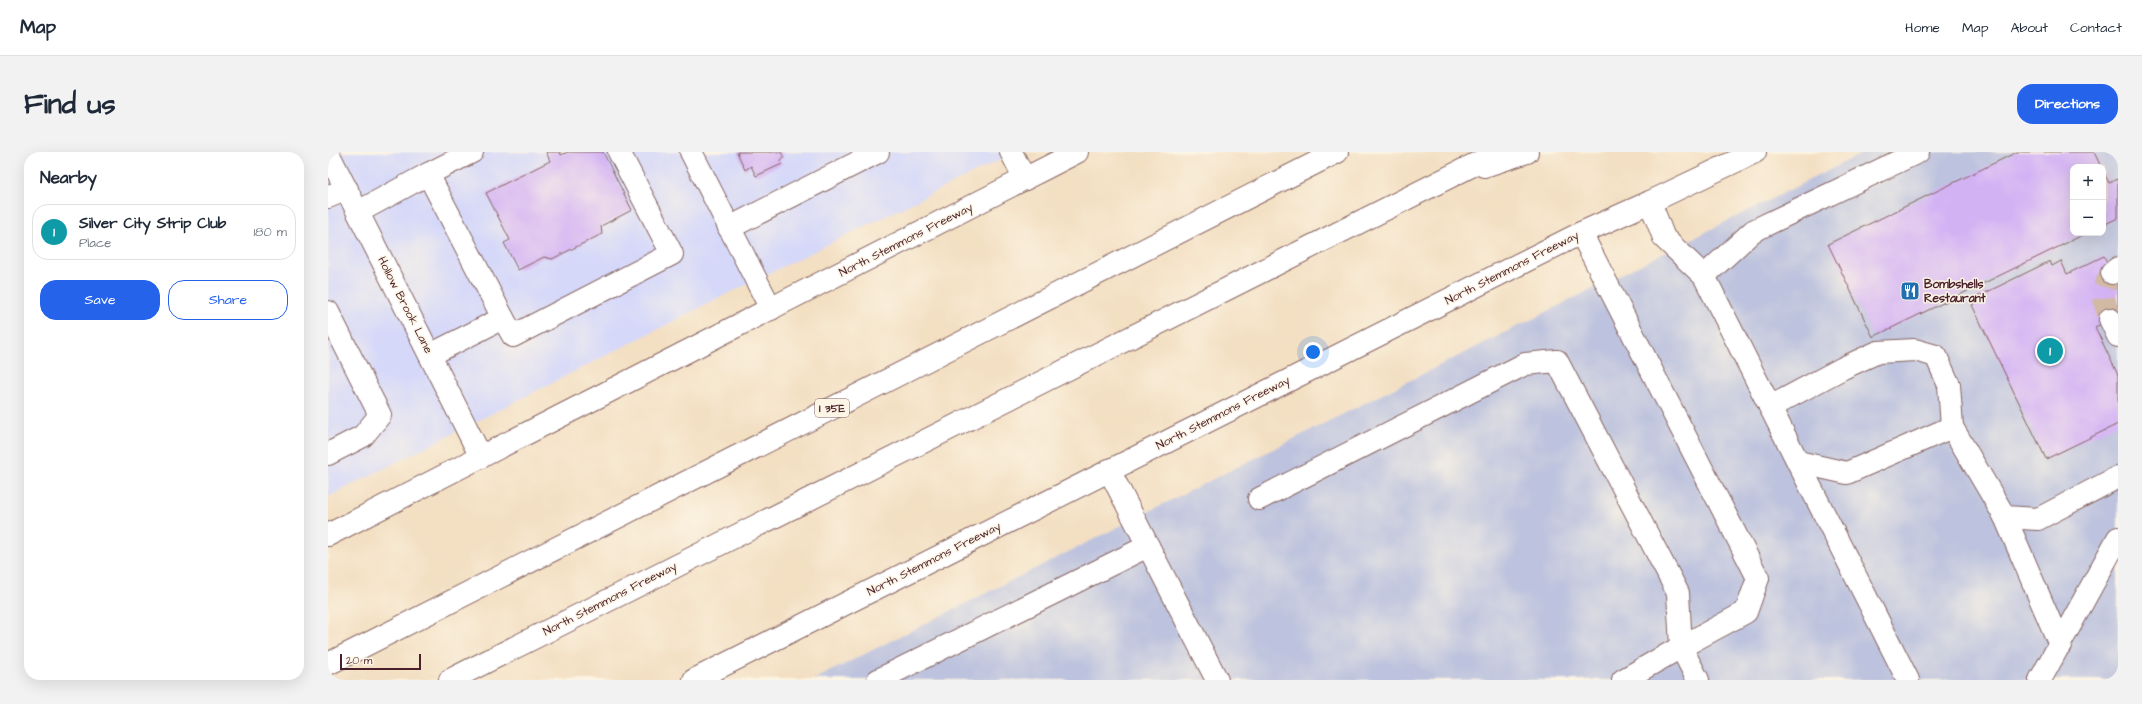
<!DOCTYPE html>
<html lang="en">
<head>
<meta charset="utf-8">
<style>
	body { margin:0; font-family:"Architects Daughter",sans-serif; background:#f2f2f3; color:#1f2937 }
	.controls { position:absolute; right:12px; top:12px; display:grid; overflow:hidden; border-radius:8px; box-shadow:0 4px 16px #0002 }
	.controls button { width:36px; height:36px; display:grid; place-items:center; padding:0; border:0; border-bottom:1px solid #e0e1e3; background:#fff; color:#1f2937; font:20px sans-serif }
	.scale { position:absolute; left:12px; bottom:10px; width:81px; box-sizing:border-box; padding-left:4px; border:2px solid #4a1f2b; border-top:0; font-size:11px; line-height:14px; white-space:nowrap; color:#4a1f2b; -webkit-text-stroke:3px #fcf5e5; paint-order:stroke }
	.you { position:absolute; left:985px; top:200px; width:14px; height:14px; margin:-10px; border:3px solid #fff; border-radius:50%; background:#1a73e8; box-shadow:0 0 0 6px #1a73e833 }
	.badge { display:grid; place-items:center; width:26px; height:26px; border-radius:50%; background:#2563eb; color:#fff; font-size:13px; font-weight:700 }
	.pin { position:absolute; translate:-50% -50%; border:2px solid #fff; box-shadow:0 1px 4px #0006 }
	.list { margin:0; padding:0; list-style:none }
	h2 { display:flex; justify-content:space-between; align-items:center; height:52px; margin:0; padding:0 16px; font-size:17px }
	h2 small { font-size:13px; font-weight:400; color:#747a83 }
	.list li { display:grid; grid-template-columns:26px 1fr auto; gap:12px; align-items:center; box-sizing:border-box; height:56px; margin:0 8px 8px; padding:0 8px; border:1px solid #e0e1e3; border-radius:16px }
	.list b { display:block; font-size:15px; white-space:nowrap }
	.list p { margin:0; font-size:13px; white-space:nowrap; color:#747a83 }
	.list em { font-size:13px; font-style:normal; color:#747a83 }
	.actions { display:flex; gap:8px; padding:12px 16px }
	.actions a { flex:1; padding:9px 0; border:1px solid #2563eb; border-radius:16px; text-align:center; font-size:14px; color:#2563eb }
	.actions .main { background:#2563eb; color:#fff }
	.map { position:relative; flex:none; width:1790px; height:528px; overflow:hidden; border-radius:16px }
	header { display:flex; align-items:center; gap:24px; box-sizing:border-box; height:56px; padding:0 20px; background:#fff; border-bottom:1px solid #e0e1e3 }
	header strong { font-size:19px }
	nav { display:flex; gap:22px; margin-inline-start:auto; font-size:14px }
	.intro { display:flex; align-items:center; justify-content:space-between; box-sizing:border-box; height:96px; padding:0 24px }
	h1 { margin:0; font-size:28px }
	.button { padding:10px 18px; border-radius:16px; background:#2563eb; color:#fff; font-size:14px; font-weight:700 }
	main { display:flex; gap:24px; padding:0 24px }
	aside { flex:1; background:#fff; border-radius:16px; box-shadow:0 4px 16px #0002 }
	.map>svg:first-child { display:block }
</style>
</head>
<body>
<header>
<strong>Map</strong>
<nav><a>Home</a><a>Map</a><a>About</a><a>Contact</a></nav>
</header>
<div class="intro"><h1>Find us</h1><a class="button">Directions</a></div>
<main>
<aside>
<h2>Nearby<small></small></h2>
<ul class="list">
<li><span class="badge" style="background:#0f9aa8">1</span><div><b>Silver City Strip Club</b><p>Place</p></div><em>180 m</em></li>
</ul>
<div class="actions"><a class="main">Save</a><a>Share</a></div>
</aside>
<div class="map">
<svg width="1790" height="528" viewBox="0 0 1790 528">
	<rect width="100%" height="100%" fill="#fcf5e5"/>
	<filter id="ink" filterUnits="userSpaceOnUse"><feTurbulence type="fractalNoise" baseFrequency=".025" numOctaves="2"/><feDisplacementMap in="SourceGraphic" scale="8" xChannelSelector="R" yChannelSelector="G"/><feConvolveMatrix kernelMatrix="1 2 1 2 8 2 1 2 1" color-interpolation-filters="sRGB"/></filter>
	<filter id="wash" filterUnits="userSpaceOnUse"><feTurbulence type="fractalNoise" baseFrequency=".012" numOctaves="4" result="noise"/><feDisplacementMap in="SourceGraphic" scale="16" xChannelSelector="R" yChannelSelector="G"/><feGaussianBlur stdDeviation="0.9" result="paint"/><feColorMatrix in="noise" values="0 0 0 0 0 0 0 0 0 0 0 0 0 0 0 0 0 1.4 0 .05"/><feComposite in="paint" operator="in"/></filter>
	<g filter="url(#wash)">
		<rect width="100%" height="100%" fill="#f3dfc2"/>
		<!-- built -->
		<path fill="#d5d8f9" d="M0 0H688L393 145 0 345Z"/>
		<!-- industrial -->
		<path fill="#bdc3de" fill-rule="evenodd" d="M1537 0H1790V528H485ZM1745 15H1775V81H1745Z"/>
		<g id="blocks">
			<!-- building -->
			<g fill="#d3b2f4">
				<path d="M218 0H232L233 3 240 0H275L304 58 273 74 274 82 224 107 216 105 190 118 176 91 182 88 158 41 222 9Z"/>
				<path d="M409 0H453L456 6 452 8 454 12 428 24 423 14 417 18Z"/>
				<path d="M1689 0H1766L1773 15H1745V81H1759L1545 185 1500 92Z"/>
				<path d="M1775 19 1781 31 1789 27 1790 29V66L1775 73Z"/>
				<path d="M1776 104 1790 133V164L1767 175 1790 223V272L1718 307 1644 153 1649 150 1647 146 1722 109 1724 114 1733 109 1739 122Z"/>
			</g>
		</g>
	</g>
	<g filter="url(#ink)">
		<use href="#blocks" fill-opacity="0" stroke="#856260" stroke-width="1"/>
		<g fill="none" stroke-linecap="round" stroke-linejoin="round">
			<!-- minor-tunnel -->
			<path stroke="#d1b9a4" stroke-width="22" stroke-dasharray="22 11" stroke-linecap="butt" d="M1782 167C1775 147 1771 139 1784 121"/>
			<!-- minor casing -->
			<g stroke="#856260" stroke-width="24">
				<g id="minor">
					<path d="M363 0 443 157"/>
					<path d="M683 0 697 27"/>
					<path d="M0 1 153 305"/>
					<path d="M100 22 144 0"/>
					<path d="M0 45 19 37"/>
					<path d="M1322 50 1336 86 1376 124 1580 528"/>
					<path d="M30 60 100 22 175 166 102 203"/>
					<path d="M401 76 550 0"/>
					<path d="M1784 121 1790 116"/>
					<path d="M1376 124 1425 79 1590 0"/>
					<path d="M0 160 52 263 35 284 0 302"/>
					<path d="M175 166 185 184 344 102 291 0"/>
					<path d="M1782 167 1790 184"/>
					<path d="M1442 255 1515 216 1550 200 1587 198 1608 204 1621 233 1624 275"/>
					<path d="M1470 310 1519 321 1624 275 1677 365 1710 367 1790 325"/>
					<path d="M781 318 889 528"/>
					<path d="M931 347 1197 212 1229 209 1350 441 1353 495 1418 460 1430 426 1253 81"/>
					<path d="M1677 365 1732 493"/>
					<path d="M550 528 820 394"/>
					<path d="M1295 528 1353 495 1370 528"/>
					<path d="M1712 528 1790 386"/>
				</g>
			</g>
			<!-- major casing -->
			<g stroke="#856260" stroke-width="24">
				<g id="major">
					<path d="M0 383 749 0"/>
					<path d="M366 528 1253 81 1322 50 1427 0"/>
				</g>
			</g>
			<!-- highway casing -->
			<g stroke="#856260" stroke-width="24">
				<g id="highway">
					<path d="M1156 14 1199 0"/>
					<path d="M0 512 1009 0"/>
					<path d="M122 528 1171 0"/>
				</g>
			</g>
			<!-- minor -->
			<use href="#minor" stroke="#fff" stroke-width="22"/>
			<!-- major -->
			<use href="#major" stroke="#fff" stroke-width="22"/>
			<!-- highway -->
			<use href="#highway" stroke="#fff" stroke-width="22"/>
		</g>
	</g>
	<!-- icons -->
	<defs>
		<g id="restaurant-square" transform="scale(1)"><rect x="-9" y="-9" width="18" height="18" rx="4" fill="#1f6fb2" stroke="#fcf5e5"/><path d="M-5-6h1v4h1v-4h1v4h1v-4h1v5L-1.5 .5V6h-2V.5L-5-1ZM5-6V6H3V1.5H1.5Q1.5-4 5-6Z" fill="#fff"/></g>
	</defs>
	<g fill-rule="evenodd">
		<use href="#restaurant-square" x="1582" y="139"/>
	</g>
	<g text-anchor="middle" dominant-baseline="central" stroke-width="3" stroke-linejoin="round" paint-order="stroke">
		<!-- shield labels -->
		<rect fill="#fcf5e5" stroke="#7f5f63" stroke-width="1" x="487" y="247" width="34" height="18" rx="3"/>
		<g font-size="11" font-weight="bold" fill="#4a1f2b">
			<text x="504" y="256">I 35E</text>
		</g>
		<!-- street labels -->
		<g font-size="12" fill="#4a1f2b" stroke="#fcf5e5">
			<text transform="translate(578 88) rotate(-27)">North Stemmons Freeway</text>
			<text transform="translate(1184 116) rotate(-27)">North Stemmons Freeway</text>
			<text transform="translate(77 153) rotate(63)">Hollow Brook Lane</text>
			<text transform="translate(895 261) rotate(-27)">North Stemmons Freeway</text>
			<text transform="translate(606 407) rotate(-27)">North Stemmons Freeway</text>
			<text transform="translate(282 447) rotate(-27)">North Stemmons Freeway</text>
		</g>
		<!-- poi labels -->
		<g font-size="12" font-weight="bold" fill="#4a1f2b" stroke="#fcf5e5" text-anchor="start">
			<text x="1596" y="132">Bombshells<tspan x="1596" dy="14">Restaurant</tspan></text>
		</g>
	</g>
</svg>
<div class="controls">
<button>+</button>
<button>−</button>
</div>
<div class="scale">20 m</div>
<div class="you"></div>
<div class="pin badge" style="left:1722px;top:199px;background:#0f9aa8">1</div>
</div>
</main>
</body>
</html>
